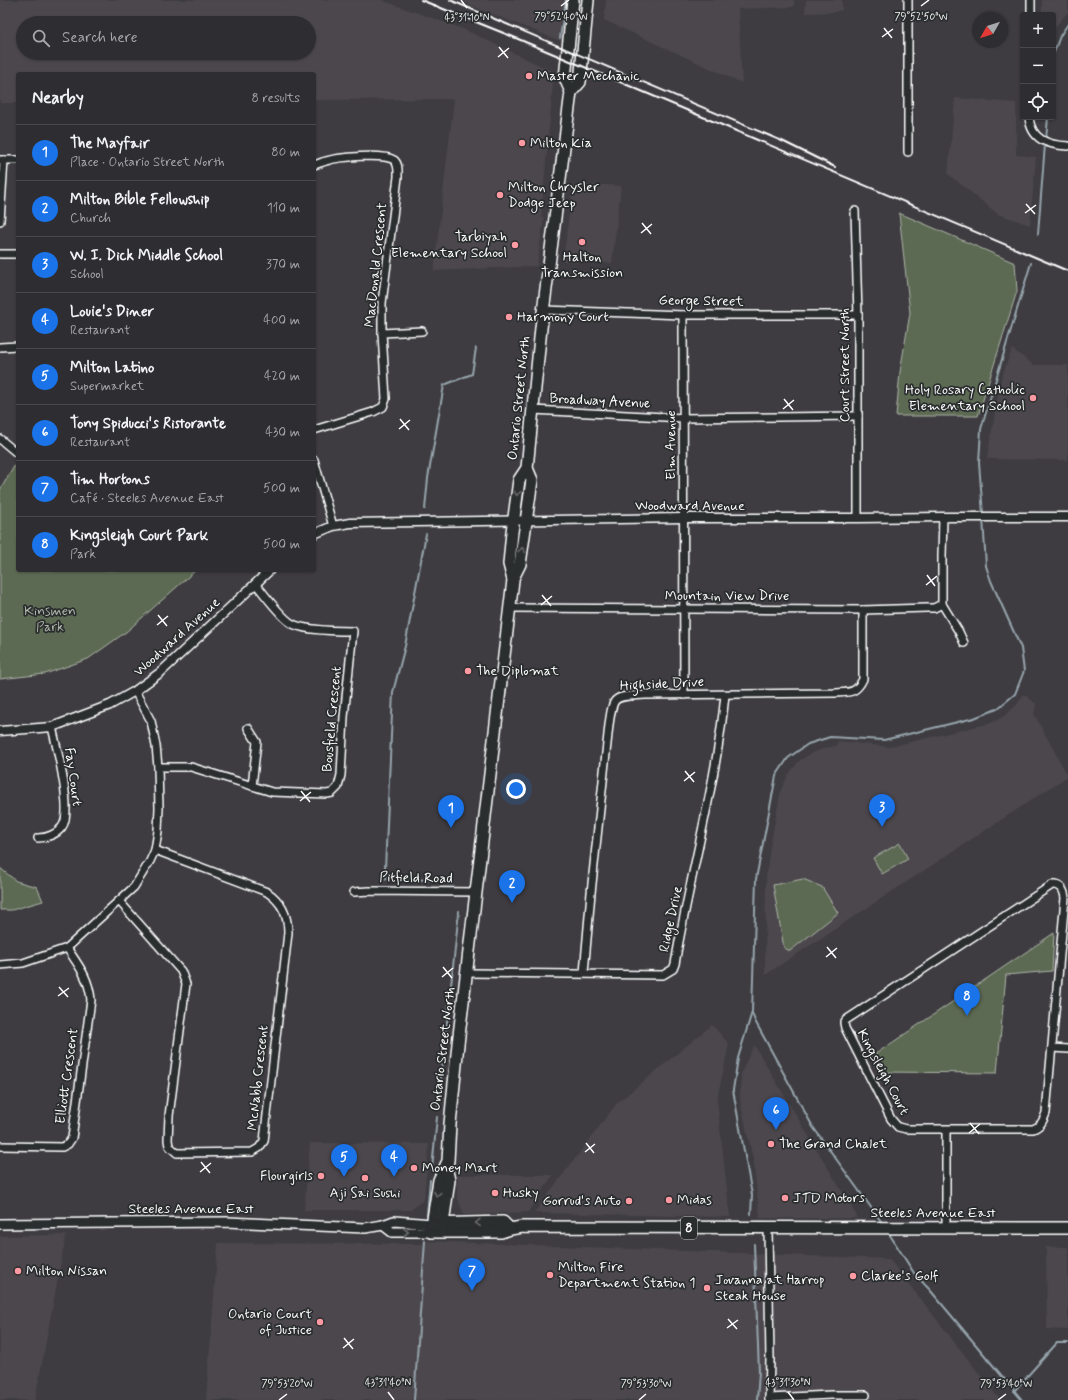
<!DOCTYPE html>
<html lang="en">
<head>
<meta charset="utf-8">
<style>
	body { margin:0; font-family:Mynerve,sans-serif; background:#363539; color:#f1f3f6 }
	.controls { position:absolute; right:12px; top:12px; display:grid; overflow:hidden; border-radius:4px; box-shadow:0 1px 3px #0004 }
	.controls button { width:36px; height:36px; display:grid; place-items:center; padding:0; border:0; border-bottom:1px solid #49494d; background:#2e2d31; color:#f1f3f6; font:20px sans-serif }
	.compass { position:absolute; left:972px; top:12px; width:36px; height:36px; border-radius:50%; background:#2e2d31; box-shadow:0 1px 3px #0004; rotate:231deg }
	.you { position:absolute; left:516px; top:789px; width:14px; height:14px; margin:-10px; border:3px solid #fff; border-radius:50%; background:#1a73e8; box-shadow:0 0 0 6px #1a73e833 }
	.badge { display:grid; place-items:center; width:26px; height:26px; border-radius:50%; background:#1a73e8; color:#fff; font-size:13px; font-weight:700 }
	.pin { position:absolute; translate:-50% -33px; filter:drop-shadow(0 1px 2px #0008) }
	.pin::after { content:''; position:absolute; top:21px; width:14px; height:12px; background:inherit; clip-path:polygon(0 0,100% 0,50% 100%) }
	.list { margin:0; padding:0; list-style:none }
	h2 { display:flex; justify-content:space-between; align-items:center; height:52px; margin:0; padding:0 16px; font-size:17px }
	h2 small { font-size:13px; font-weight:400; color:#a7a8ab }
	.list li { display:grid; grid-template-columns:26px 1fr auto; gap:12px; align-items:center; box-sizing:border-box; height:56px; padding:0 16px; border-top:1px solid #49494d }
	.list b { display:block; font-size:15px; white-space:nowrap }
	.list p { margin:0; font-size:13px; white-space:nowrap; color:#a7a8ab }
	.list em { font-size:13px; font-style:normal; color:#a7a8ab }
	.icon { flex:none; width:22px; height:22px; fill:none; stroke:currentColor; stroke-width:2; stroke-linecap:round; stroke-linejoin:round }
	.map { position:relative; flex:none; width:1068px; height:1400px; overflow:hidden }
	.search { position:absolute; background:#2e2d31; box-shadow:0 1px 3px #0004; left:16px; top:16px; width:300px; height:44px; display:flex; align-items:center; gap:10px; box-sizing:border-box; padding:0 14px; border-radius:22px; color:#a7a8ab; font-size:15px }
	.panel { position:absolute; background:#2e2d31; box-shadow:0 1px 3px #0004; left:16px; top:72px; width:300px; height:500px; border-radius:4px }
	.map>svg:first-child { display:block }
</style>
</head>
<body>
<div class="map">
<svg width="1068" height="1400" viewBox="0 0 1068 1400">
	<rect width="100%" height="100%" fill="#3e3c41"/>
	<filter id="ink" filterUnits="userSpaceOnUse"><feTurbulence type="fractalNoise" baseFrequency=".025" numOctaves="2"/><feDisplacementMap in="SourceGraphic" scale="8" xChannelSelector="R" yChannelSelector="G"/><feConvolveMatrix kernelMatrix="1 2 1 2 8 2 1 2 1" color-interpolation-filters="sRGB"/></filter>
	<g filter="url(#ink)">
		<!-- built -->
		<g fill="#4c474e" fill-rule="evenodd">
			<path d="M0 0H381L463 29 554 72 541 218H544L537 266 434 271 454 99 314 100V74H18V103H0ZM23 23H309V53H23Z"/>
			<path d="M457 0H565L563 42Z"/>
			<path d="M606 0H794V6L792 7 738 9 742 83 604 20Z"/>
			<path d="M806 0H842V10L835 12 805 13Z"/>
			<path d="M1042 0H1068V12L1053 29V15H1042Z"/>
			<path d="M955 98 1016 103V155L1036 157 1030 225 998 214 948 174Z"/>
			<path d="M573 185H608L621 186 612 263 563 261Z"/>
			<path d="M1012 349 1034 365H1068V460L987 459 1001 379Z"/>
			<path d="M1024 694 1036 704 1034 714 1068 776 765 975 766 878 770 847 781 790 788 775 799 761 812 753 825 748 836 746 838 741 889 747 991 723 1003 717 1016 706Z"/>
			<path d="M712 1025 729 1044 717 1100 730 1217 534 1213 617 1103Z"/>
			<path d="M754 1045 858 1218H760L753 1159 740 1100 741 1073Z"/>
			<path d="M310 1143 429 1144 424 1199 411 1210H304Z"/>
			<path d="M458 1175H553L528 1212 464 1215 457 1196Z"/>
			<path d="M66 1235 35 1400H0V1236Z"/>
			<path d="M423 1241 889 1259 1000 1400H206L218 1243 423 1244Z"/>
			<path d="M1046 1247H1068V1330L1047 1329Z"/>
		</g>
		<!-- green -->
		<g fill="#5d6b53" stroke="#aeb5a9">
			<path d="M899 213 1015 263 1017 291 978 416H896L900 372 910 313Z"/>
			<path d="M15 465 18 466V570H196L126 632 88 659 45 674 0 679V490Z"/>
			<path d="M900 843 908 859 882 874 873 858Z"/>
			<path d="M0 868 16 881 37 887 43 901 12 910H0Z"/>
			<path d="M803 879 822 887 838 913 790 951 784 948 773 885Z"/>
			<path d="M1054 933 1052 971 1006 975 997 1073 879 1072 871 1057Z"/>
		</g>
		<g fill="none" stroke-linecap="round" stroke-linejoin="round">
			<!-- stream -->
			<g stroke="#96a4ac" stroke-width="2">
				<path d="M560 38 566 0"/>
				<path d="M1053 55 1060 36 1068 24"/>
				<path d="M1046 140 1048 117"/>
				<path d="M1038 234 1045 144"/>
				<path d="M425 509 428 478 444 385 472 374 476 348"/>
				<path d="M983 514 979 463 981 429 1031 263"/>
				<path d="M426 534 405 646 393 692 385 869 386 879 440 880 452 884"/>
				<path d="M752 1013 755 1021 813 1127 883 1224"/>
				<path d="M438 1106 459 911"/>
				<path d="M432 1169 437 1117"/>
				<path d="M751 1214 752 1195 733 1090 738 1058 752 1012 756 879 776 776 788 758 808 744 830 737 884 740 974 718 997 709 1015 694 1024 671 1021 648 991 581 986 566 983 518"/>
				<path d="M427 1215 430 1180"/>
				<path d="M888 1232 914 1273 930 1290 1022 1400"/>
				<path d="M754 1244 759 1372 757 1400"/>
				<path d="M1014 1391 1057 1343H1068"/>
				<path d="M414 1400 425 1241"/>
			</g>
			<!-- minor casing -->
			<g stroke="#fff" stroke-width="10">
				<g id="minor">
					<path d="M1031 0V15"/>
					<path d="M1029 117C1031 140 1048 145 1068 146"/>
					<path d="M908 152V0"/>
					<path d="M0 160H18"/>
					<path d="M314 165C318 164 322 162 326 161 338 157 384 153 394 160 399 164 398 171 398 177L382 303V333L386 399 383 407 373 412 314 430"/>
					<path d="M855 211 858 315V518"/>
					<path d="M0 221 4 160"/>
					<path d="M0 254H18"/>
					<path d="M544 310 683 315H858"/>
					<path d="M683 315 684 695"/>
					<path d="M382 333 422 331"/>
					<path d="M0 347 18 346"/>
					<path d="M533 410 683 418 858 416"/>
					<path d="M0 439 18 454"/>
					<path d="M314 460 333 526"/>
					<path d="M943 517 942 556V604L959 632 964 643"/>
					<path d="M510 608 863 610 927 608H934L942 604"/>
					<path d="M248 728 257 742 252 786"/>
					<path d="M158 767H191L272 792 327 794 332 793 338 787 341 775 344 717 353 631C338 631 303 631 291 623 281 617 264 594 256 584"/>
					<path d="M38 838C47 838 57 834 62 827 74 812 56 745 52 727"/>
					<path d="M1052 885C1061 884 1064 890 1065 898L1046 1113C1043 1121 1041 1126 1033 1129H906L898 1127 891 1119 845 1028 844 1023 846 1020Z"/>
					<path d="M354 892 369 891 477 892"/>
					<path d="M119 901 181 971 186 984 169 1116 168 1140 169 1146 177 1153 252 1152 259 1148 264 1141 288 933C288 915 282 902 267 892L155 850"/>
					<path d="M0 965 23 963 67 948 134 887 150 861 155 850 158 831 159 808 158 767 156 746 151 721 135 691"/>
					<path d="M468 973 663 975 673 969 675 964C690 874 716 786 725 695"/>
					<path d="M584 973 591 893 609 725C613 694 614 697 645 695L834 693C849 692 856 694 863 679V610"/>
					<path d="M1052 1048 1068 1049"/>
					<path d="M0 1146 62 1147 68 1144 72 1138 91 1000C89 978 79 966 67 948"/>
					<path d="M946 1227V1130"/>
					<path d="M768 1229 770 1359 769 1400"/>
					<path d="M769 1398 831 1395H866"/>
				</g>
			</g>
			<!-- tertiary casing -->
			<g stroke="#fff" stroke-width="11">
				<g id="tertiary">
					<path d="M314 534 333 526 350 523 684 518H858L943 517H1068"/>
					<path d="M0 731 52 727 110 705 135 691 161 672 270 570"/>
				</g>
			</g>
			<!-- secondary casing -->
			<g stroke="#fff" stroke-width="12">
				<g id="secondary">
					<path d="M0 1224 227 1222 365 1228 383 1225 394 1221 432 1224"/>
					<path d="M383 1225 392 1232H431"/>
				</g>
			</g>
			<!-- primary casing -->
			<g stroke="#fff" stroke-width="14">
				<g id="primary">
					<path d="M573 0 565 78 571 92 541 328 527 468 519 480 512 532 509 564 513 580 458 1044 450 1124 448 1161 439 1180 431 1232H501L510 1229 522 1227 1068 1228"/>
					<path d="M571 92 580 82 588 0"/>
					<path d="M513 578 520 564 532 480 527 468"/>
					<path d="M432 1224 503 1222 510 1229"/>
					<path d="M442 1231 449 1180 446 1167"/>
				</g>
			</g>
			<!-- minor -->
			<use href="#minor" stroke="#2a2d2e" stroke-width="7"/>
			<!-- tertiary -->
			<use href="#tertiary" stroke="#2a2d2e" stroke-width="8"/>
			<!-- secondary -->
			<use href="#secondary" stroke="#2a2d2e" stroke-width="9"/>
			<!-- primary -->
			<use href="#primary" stroke="#2a2d2e" stroke-width="11"/>
			<!-- rail -->
			<g stroke="#fff" stroke-width="2">
				<path d="M421 0 511 36 1068 271"/>
				<path d="M450 0 782 141 835 167"/>
			</g>
		</g>
		<!-- one-way arrows -->
		<defs><path id="oneway-chevron" d="M-2-3.5L2.5 0L-2 3.5" fill="none" stroke-width="1.6" stroke-linecap="round" stroke-linejoin="round"/></defs>
		<g stroke="#6a6c6d">
			<use href="#oneway-chevron" transform="translate(517 493) rotate(98)"/>
			<use href="#oneway-chevron" transform="translate(522 550) rotate(-83)"/>
			<use href="#oneway-chevron" transform="translate(437 1194) rotate(100)"/>
			<use href="#oneway-chevron" transform="translate(478 1223) rotate(178)"/>
			<use href="#oneway-chevron" transform="translate(406 1232)"/>
		</g>
	</g>
	<!-- ticks -->
	<path fill="none" stroke="#fff" stroke-width="1.5" d="M461 0 467 8M561 6 569 0M921 6 929 0M884 28 892 38M882 37 893 29M499 47 508 58M498 57 509 48M1026 204 1035 214M1025 213 1036 205M642 223 651 234M641 233 652 224M784 399 793 410M783 409 794 400M400 419 409 430M399 429 410 420M927 575 935 586M926 585 937 576M542 595 551 606M541 605 552 596M158 615 167 626M157 625 168 616M685 771 694 782M684 781 695 772M301 791 310 802M300 801 311 792M827 947 836 958M826 957 837 948M443 967 452 978M442 977 453 968M59 987 68 997M58 996 69 988M970 1123 979 1134M969 1133 980 1124M586 1143 594 1153M585 1152 595 1144M201 1162 210 1173M200 1172 211 1163M728 1319 737 1329M727 1328 738 1320M344 1338 353 1349M343 1348 354 1339M388 1392 394 1400M788 1392 794 1400M279 1400 287 1394M639 1400 646 1394M998 1400 1006 1394"/>
	<!-- markers -->
	<g fill="#ff9aa2" stroke="#2a2d2e" stroke-width="1.5">
		<circle cx="529" cy="76" r="4"/>
		<circle cx="522" cy="143" r="4"/>
		<circle cx="500" cy="195" r="4"/>
		<circle cx="582" cy="242" r="4"/>
		<circle cx="515" cy="245" r="4"/>
		<circle cx="509" cy="317" r="4"/>
		<circle cx="1033" cy="398" r="4"/>
		<circle cx="468" cy="671" r="4"/>
		<circle cx="771" cy="1144" r="4"/>
		<circle cx="414" cy="1168" r="4"/>
		<circle cx="321" cy="1176" r="4"/>
		<circle cx="365" cy="1178" r="4"/>
		<circle cx="495" cy="1193" r="4"/>
		<circle cx="785" cy="1198" r="4"/>
		<circle cx="669" cy="1200" r="4"/>
		<circle cx="629" cy="1201" r="4"/>
		<circle cx="18" cy="1271" r="4"/>
		<circle cx="550" cy="1275" r="4"/>
		<circle cx="853" cy="1276" r="4"/>
		<circle cx="707" cy="1288" r="4"/>
		<circle cx="320" cy="1322" r="4"/>
	</g>
	<g text-anchor="middle" dominant-baseline="central" stroke-width="3.5" stroke-linejoin="round" paint-order="stroke">
		<!-- shield labels -->
		<rect fill="#2a2d2e" stroke="#bfc0c0" stroke-width="1" x="681" y="1217" width="16" height="22" rx="3"/>
		<g font-size="13" font-weight="bold" fill="#fff">
			<text x="689" y="1228">8</text>
		</g>
		<!-- poi labels -->
		<g font-size="14" fill="#fff" stroke="#2a2d2e" text-anchor="start">
			<text x="537" y="76">Master Mechanic</text>
			<text x="530" y="143">Milton Kia</text>
			<text x="508" y="187">Milton Chrysler<tspan x="508" dy="16">Dodge Jeep</tspan></text>
			<text x="507" y="237" text-anchor="end">Tarbiyah<tspan x="507" dy="16">Elementary School</tspan></text>
			<text x="582" y="257" text-anchor="middle">Halton<tspan x="582" dy="16">Transmission</tspan></text>
			<text x="517" y="317">Harmony Court</text>
			<text x="1025" y="390" text-anchor="end">Holy Rosary Catholic<tspan x="1025" dy="16">Elementary School</tspan></text>
			<text x="476" y="671">The Diplomat</text>
			<text x="779" y="1144">The Grand Chalet</text>
			<text x="422" y="1168">Money Mart</text>
			<text x="313" y="1176" text-anchor="end">Flourgirls</text>
			<text x="365" y="1193" text-anchor="middle">Aji Sai Sushi</text>
			<text x="503" y="1193">Husky</text>
			<text x="793" y="1198">JTD Motors</text>
			<text x="677" y="1200">Midas</text>
			<text x="621" y="1201" text-anchor="end">Gorrud's Auto</text>
			<text x="558" y="1267">Milton Fire<tspan x="558" dy="16">Department Station 1</tspan></text>
			<text x="26" y="1271">Milton Nissan</text>
			<text x="861" y="1276">Clarke's Golf</text>
			<text x="715" y="1280">Jovanna at Harrop<tspan x="715" dy="16">Steak House</tspan></text>
			<text x="312" y="1314" text-anchor="end">Ontario Court<tspan x="312" dy="16">of Justice</tspan></text>
		</g>
		<!-- street labels -->
		<g font-size="14" fill="#fff" stroke="#2a2d2e">
			<text transform="translate(376 265) rotate(-84)">MacDonald Crescent</text>
			<text transform="translate(701 301) rotate(1)">George Street</text>
			<text transform="translate(845 365) rotate(-90)">Court Street North</text>
			<text transform="translate(519 398) rotate(-84)">Ontario Street North</text>
			<text transform="translate(600 401) rotate(3)">Broadway Avenue</text>
			<text transform="translate(671 445) rotate(-90)">Elm Avenue</text>
			<text x="690" y="506">Woodward Avenue</text>
			<text x="727" y="596">Mountain View Drive</text>
			<text transform="translate(177 637) rotate(-42)">Woodward Avenue</text>
			<text transform="translate(662 684) rotate(-3)">Highside Drive</text>
			<text transform="translate(332 719) rotate(-85)">Bousfield Crescent</text>
			<text transform="translate(73 777) rotate(82)">Fay Court</text>
			<text transform="translate(416 878) rotate(1)">Pitfield Road</text>
			<text transform="translate(671 919) rotate(-78)">Ridge Drive</text>
			<text transform="translate(443 1049) rotate(-83)">Ontario Street North</text>
			<text transform="translate(883 1072) rotate(62)">Kingsleigh Court</text>
			<text transform="translate(67 1076) rotate(-82)">Elliott Crescent</text>
			<text transform="translate(258 1078) rotate(-84)">McNabb Crescent</text>
			<text x="191" y="1209">Steeles Avenue East</text>
			<text x="933" y="1213">Steeles Avenue East</text>
		</g>
		<!-- park labels -->
		<g font-size="14" fill="#aeb5a9" stroke="#2a2d2e">
			<text x="50" y="611">Kinsmen<tspan x="50" dy="16">Park</tspan></text>
		</g>
	</g>
	<g font-size="10" text-anchor="middle" fill="#fff" stroke="#2a2d2e" stroke-width="3.5" stroke-linejoin="round" paint-order="stroke">
		<text x="561" y="20">79°52'40"W</text>
		<text x="921" y="20">79°52'50"W</text>
		<text x="467" y="21">43°31'10"N</text>
		<text x="388" y="1386">43°31'40"N</text>
		<text x="788" y="1386">43°31'30"N</text>
		<text x="287" y="1387">79°53'20"W</text>
		<text x="646" y="1387">79°53'30"W</text>
		<text x="1006" y="1387">79°53'40"W</text>
	</g>
</svg>
<div class="controls">
<button>+</button>
<button>−</button>
<button><svg class="icon" aria-label="locate" viewBox="0 0 24 24"><circle cx="12" cy="12" r="6"/><path d="M12 2v4M12 18v4M2 12h4M18 12h4"/></svg></button>
</div>
<svg class="compass" viewBox="-18 -18 36 36"><path d="M0-13l5 13h-10z" fill="#e53935"/><path d="M0 13l5-13h-10z" fill="#a7a8ab"/></svg>
<div class="you"></div>
<div class="pin badge" style="left:451px;top:828px">1</div>
<div class="pin badge" style="left:512px;top:903px">2</div>
<div class="pin badge" style="left:882px;top:827px">3</div>
<div class="pin badge" style="left:394px;top:1177px">4</div>
<div class="pin badge" style="left:344px;top:1177px">5</div>
<div class="pin badge" style="left:776px;top:1130px">6</div>
<div class="pin badge" style="left:472px;top:1291px">7</div>
<div class="pin badge" style="left:967px;top:1016px">8</div>
<div class="search"><svg class="icon" aria-label="search" viewBox="0 0 24 24"><circle cx="10" cy="10" r="6"/><path d="M15 15l6 6"/></svg>Search here</div>
<section class="panel">
<h2>Nearby<small>8 results</small></h2>
<ul class="list">
<li><span class="badge">1</span><div><b>The Mayfair</b><p>Place · Ontario Street North</p></div><em>80 m</em></li>
<li><span class="badge">2</span><div><b>Milton Bible Fellowship</b><p>Church</p></div><em>110 m</em></li>
<li><span class="badge">3</span><div><b>W. I. Dick Middle School</b><p>School</p></div><em>370 m</em></li>
<li><span class="badge">4</span><div><b>Louie's Diner</b><p>Restaurant</p></div><em>400 m</em></li>
<li><span class="badge">5</span><div><b>Milton Latino</b><p>Supermarket</p></div><em>420 m</em></li>
<li><span class="badge">6</span><div><b>Tony Spiducci's Ristorante</b><p>Restaurant</p></div><em>430 m</em></li>
<li><span class="badge">7</span><div><b>Tim Hortons</b><p>Café · Steeles Avenue East</p></div><em>500 m</em></li>
<li><span class="badge">8</span><div><b>Kingsleigh Court Park</b><p>Park</p></div><em>500 m</em></li>
</ul>
</section>
</div>
</body>
</html>
